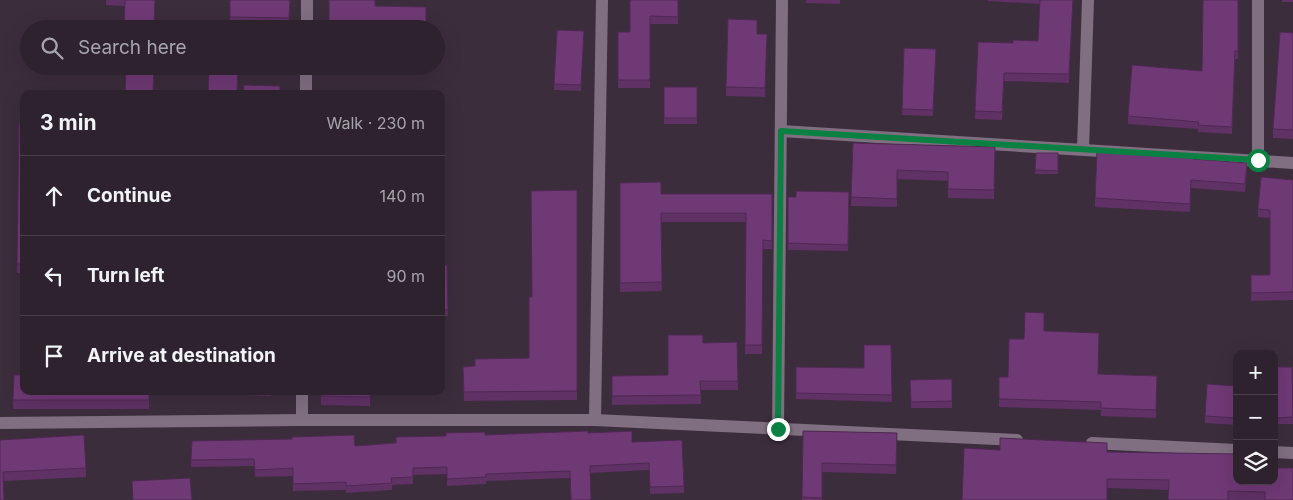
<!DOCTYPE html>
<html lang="en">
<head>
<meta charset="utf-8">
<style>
	body { margin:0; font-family:Inter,sans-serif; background:#392f3a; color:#f1f3f6 }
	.controls { position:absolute; right:15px; bottom:15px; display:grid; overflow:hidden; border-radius:10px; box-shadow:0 5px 20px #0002 }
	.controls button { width:45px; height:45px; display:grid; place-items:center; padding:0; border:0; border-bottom:1px solid #483f4a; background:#2d222e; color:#f1f3f6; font:25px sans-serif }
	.stop { position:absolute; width:15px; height:15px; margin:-11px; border:4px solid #0b8043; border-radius:50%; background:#fff }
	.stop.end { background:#0b8043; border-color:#fff; box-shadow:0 1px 5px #0008 }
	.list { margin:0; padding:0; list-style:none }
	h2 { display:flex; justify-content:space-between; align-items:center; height:65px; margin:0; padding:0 20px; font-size:21px }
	h2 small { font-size:16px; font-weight:400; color:#a7a4aa }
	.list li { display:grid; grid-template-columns:32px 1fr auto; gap:15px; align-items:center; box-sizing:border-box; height:80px; padding:0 20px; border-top:1px solid #483f4a }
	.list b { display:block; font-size:19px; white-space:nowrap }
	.list em { font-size:16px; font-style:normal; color:#a7a4aa }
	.icon { flex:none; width:28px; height:28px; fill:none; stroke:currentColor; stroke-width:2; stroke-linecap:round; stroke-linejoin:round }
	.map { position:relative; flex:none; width:1293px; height:500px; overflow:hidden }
	.search { position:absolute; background:#2d222e; box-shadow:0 5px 20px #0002; left:20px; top:20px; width:425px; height:55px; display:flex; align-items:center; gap:12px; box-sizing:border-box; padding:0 18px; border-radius:28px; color:#a7a4aa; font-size:19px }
	.panel { position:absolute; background:#2d222e; box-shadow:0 5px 20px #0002; left:20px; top:90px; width:425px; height:305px; border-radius:10px }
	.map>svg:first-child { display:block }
</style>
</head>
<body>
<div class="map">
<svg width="1293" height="500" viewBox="0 0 1293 500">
	<rect width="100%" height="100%" fill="#3c2d3d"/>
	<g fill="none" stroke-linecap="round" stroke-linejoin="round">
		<!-- street -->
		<g stroke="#806f81" stroke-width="12">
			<path d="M1258 0V160"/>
			<path d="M307 29V0"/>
			<path d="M306 94V66"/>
			<path d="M781 131 1293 163"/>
			<path d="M1083 149 1088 0"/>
			<path d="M302 420V391"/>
			<path d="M595 420 602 0"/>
			<path d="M0 423 302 420H595L1017 440"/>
			<path d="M778 429 782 0"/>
			<path d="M1092 443 1237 450"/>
			<path d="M1274 452 1293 453"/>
		</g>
	</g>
	<!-- wall -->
	<g fill="#5f3165">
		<path d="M106 0H155L125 6 106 5Z"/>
		<path d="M230 0H290L289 27 230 26Z"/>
		<path d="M630 0H678V24H650V88H618V32H630Z"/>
		<path d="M806 0H840V4L806 3Z"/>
		<path d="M988 0H1073L1069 83 1004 81 1002 120 975 119 978 42 1013 43 1038 41 1040 4 988 1Z"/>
		<path d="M1238 0V59H1235L1232 134 1198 132V129L1128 124V116L1202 71Z"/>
		<rect x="1282" y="0" width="11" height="2"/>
		<path d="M375 6 426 7V29H329Z"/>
		<path d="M728 19 757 34H767L765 97 726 96Z"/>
		<path d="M584 31 581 91 554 90V84Z"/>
		<path d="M1293 33V139L1273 138V129Z"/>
		<rect x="436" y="35" width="7" height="23"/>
		<path d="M904 48 936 49 933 116 902 115Z"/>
		<path d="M123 66H154L126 74H123Z"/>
		<path d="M329 66H381L380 73 329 71Z"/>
		<rect x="664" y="87" width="33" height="37"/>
		<path d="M19 124 24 125V273H17Z"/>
		<path d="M853 143 995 147 994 199 948 198V181L897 179V207L851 206Z"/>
		<path d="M1036 153H1058V174H1035Z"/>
		<path d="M1193 159 1247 172 1245 192 1191 188 1190 212 1095 207V198Z"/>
		<path d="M1293 180V300L1251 301V275H1270V218L1258 217V209Z"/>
		<path d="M620 183 661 194H772V249H763L762 354H745L746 222H661L662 291 620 292Z"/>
		<path d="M577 190V400L464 401 463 367 475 366 529 358 532 297Z"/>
		<path d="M849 192 848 251 788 250V197H796Z"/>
		<path d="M441 265H447L448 316H441Z"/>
		<path d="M1044 331 1098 374 1157 376 1156 418 1101 416V410L999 407V377H1008L1024 339Z"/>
		<path d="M737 342 738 390H701V404L612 405V376L668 375 703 343Z"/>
		<path d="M891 345 892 402 796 399V367L864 368Z"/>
		<path d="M1274 367H1292L1293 424H1274Z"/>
		<path d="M14 375 149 391V409H13Z"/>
		<path d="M952 379V408H911L910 380Z"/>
		<path d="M1237 386V425L1205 423V416Z"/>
		<path d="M246 391H272L271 396 246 395Z"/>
		<path d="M321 391H370V406L321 405Z"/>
		<path d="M803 431 897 433 896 474 822 472V500H802Z"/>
		<path d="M588 433 632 442 684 486V493L650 494 649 470 590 473 570 478 486 481V484L447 486V474L413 475V484L392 485V490L346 493V490L293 491V476L255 477 254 466 191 467 192 441 355 446 485 435Z"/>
		<path d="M0 440 86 468V477L4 481Z"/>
		<path d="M1000 450 1107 452 1237 481 1293 500H1168L1169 490 1107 488Z"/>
	</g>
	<!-- building -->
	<g fill="#6f3975" stroke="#4e2852">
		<path d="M125 0H155L154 29H124Z"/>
		<path d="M230 0H290L289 18 230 17Z"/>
		<path d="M329 0H375V6L426 7V27L382 26V29H329Z"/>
		<path d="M630 0H678V17L650 16V80H618V32H630Z"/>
		<path d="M1040 0H1073L1069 74 1004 73 1002 112 975 111 978 42 1013 43V40L1038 41Z"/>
		<path d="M1203 0H1238V51H1235L1232 127 1198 125 1199 122 1128 116 1132 65 1202 71Z"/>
		<path d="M728 19 757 20V34H767L765 88 726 87Z"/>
		<path d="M557 30 584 31 581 85 554 84Z"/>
		<path d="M1280 32 1293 33V130L1273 129Z"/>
		<path d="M436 35H443V55L436 54Z"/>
		<path d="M904 48 936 49 933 110 902 109Z"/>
		<path d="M123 66H154L153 94H125L126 68H123Z"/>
		<path d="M209 66H238L237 94H208Z"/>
		<path d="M244 85 280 86V94H243Z"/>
		<rect x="664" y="87" width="33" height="31"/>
		<path d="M19 124 24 125V264H17Z"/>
		<path d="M853 143 995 147 994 190 948 189V172L897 170V199L851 197Z"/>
		<path d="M1097 151 1193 156V159L1247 163 1245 184 1191 180 1190 204 1095 198Z"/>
		<path d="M1036 153H1058V171L1035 170Z"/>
		<path d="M1261 177 1293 180V292L1251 293V275H1270V210L1258 209Z"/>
		<path d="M661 182V194H772V241L763 240 762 345H745L746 213H661L662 282 620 283V183Z"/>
		<path d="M577 190V391L464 392 463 367 475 366V359L529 358V297H532L531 191Z"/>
		<path d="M796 191 849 192 848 245 788 243V197H796Z"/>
		<path d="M441 265H447L448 310H441Z"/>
		<path d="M1025 312 1044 313V331L1099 333 1098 374 1157 376 1156 410 1101 408V402L999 399V377H1008L1009 339H1024Z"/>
		<path d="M668 335H703V343L737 342 738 381H700L701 395 612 396V376L668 375Z"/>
		<path d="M864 345H891L892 395 796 393V367L864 368Z"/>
		<path d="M1274 367H1292L1293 417 1274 418Z"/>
		<path d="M14 375H24V391H149V400H13Z"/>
		<path d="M952 379V401L911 402 910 380Z"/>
		<path d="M1207 384 1237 386V418L1205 416Z"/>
		<path d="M321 391H370V397L321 396Z"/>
		<path d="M588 431V433L632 431V442L682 440 684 486 650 487 649 463 590 466 591 500H571L570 471 486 474V477L447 479V467L413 468V477L391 478 392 483 346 486V482L293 484V468L255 470 254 459 191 460 192 441 292 439V437L354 435 355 446 396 443V437L446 436V433L485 432V435Z"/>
		<path d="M803 431 897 433 896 465 822 463V498L802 497Z"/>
		<path d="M84 435 86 468 3 472 4 500H0V440Z"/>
		<path d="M1000 438 1107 443V452L1237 454V481H1274V468H1293V500H1265V492L1228 491V500H1168L1169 480 1107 479V500H962L964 448 1000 450Z"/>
		<path d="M190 478 192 500H133L132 481Z"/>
	</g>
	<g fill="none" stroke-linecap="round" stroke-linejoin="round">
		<!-- route -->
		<path stroke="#0b8043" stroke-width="6" d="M778 429 781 131 1258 160"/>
	</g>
</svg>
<div class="controls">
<button>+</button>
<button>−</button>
<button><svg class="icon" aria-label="layers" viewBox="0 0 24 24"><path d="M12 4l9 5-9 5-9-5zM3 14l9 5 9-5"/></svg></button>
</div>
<div class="stop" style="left:1258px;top:160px"></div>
<div class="stop end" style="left:778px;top:429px"></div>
<div class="search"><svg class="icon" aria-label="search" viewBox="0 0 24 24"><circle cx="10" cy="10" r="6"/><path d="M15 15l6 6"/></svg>Search here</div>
<section class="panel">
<h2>3 min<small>Walk · 230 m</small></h2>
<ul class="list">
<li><svg class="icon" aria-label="ahead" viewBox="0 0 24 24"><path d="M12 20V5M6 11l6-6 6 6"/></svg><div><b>Continue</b></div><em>140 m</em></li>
<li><svg class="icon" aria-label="left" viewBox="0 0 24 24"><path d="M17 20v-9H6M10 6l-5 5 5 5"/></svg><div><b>Turn left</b></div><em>90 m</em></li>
<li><svg class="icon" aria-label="arrive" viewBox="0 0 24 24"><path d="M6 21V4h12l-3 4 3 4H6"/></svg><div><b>Arrive at destination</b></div></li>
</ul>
</section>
</div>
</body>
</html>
